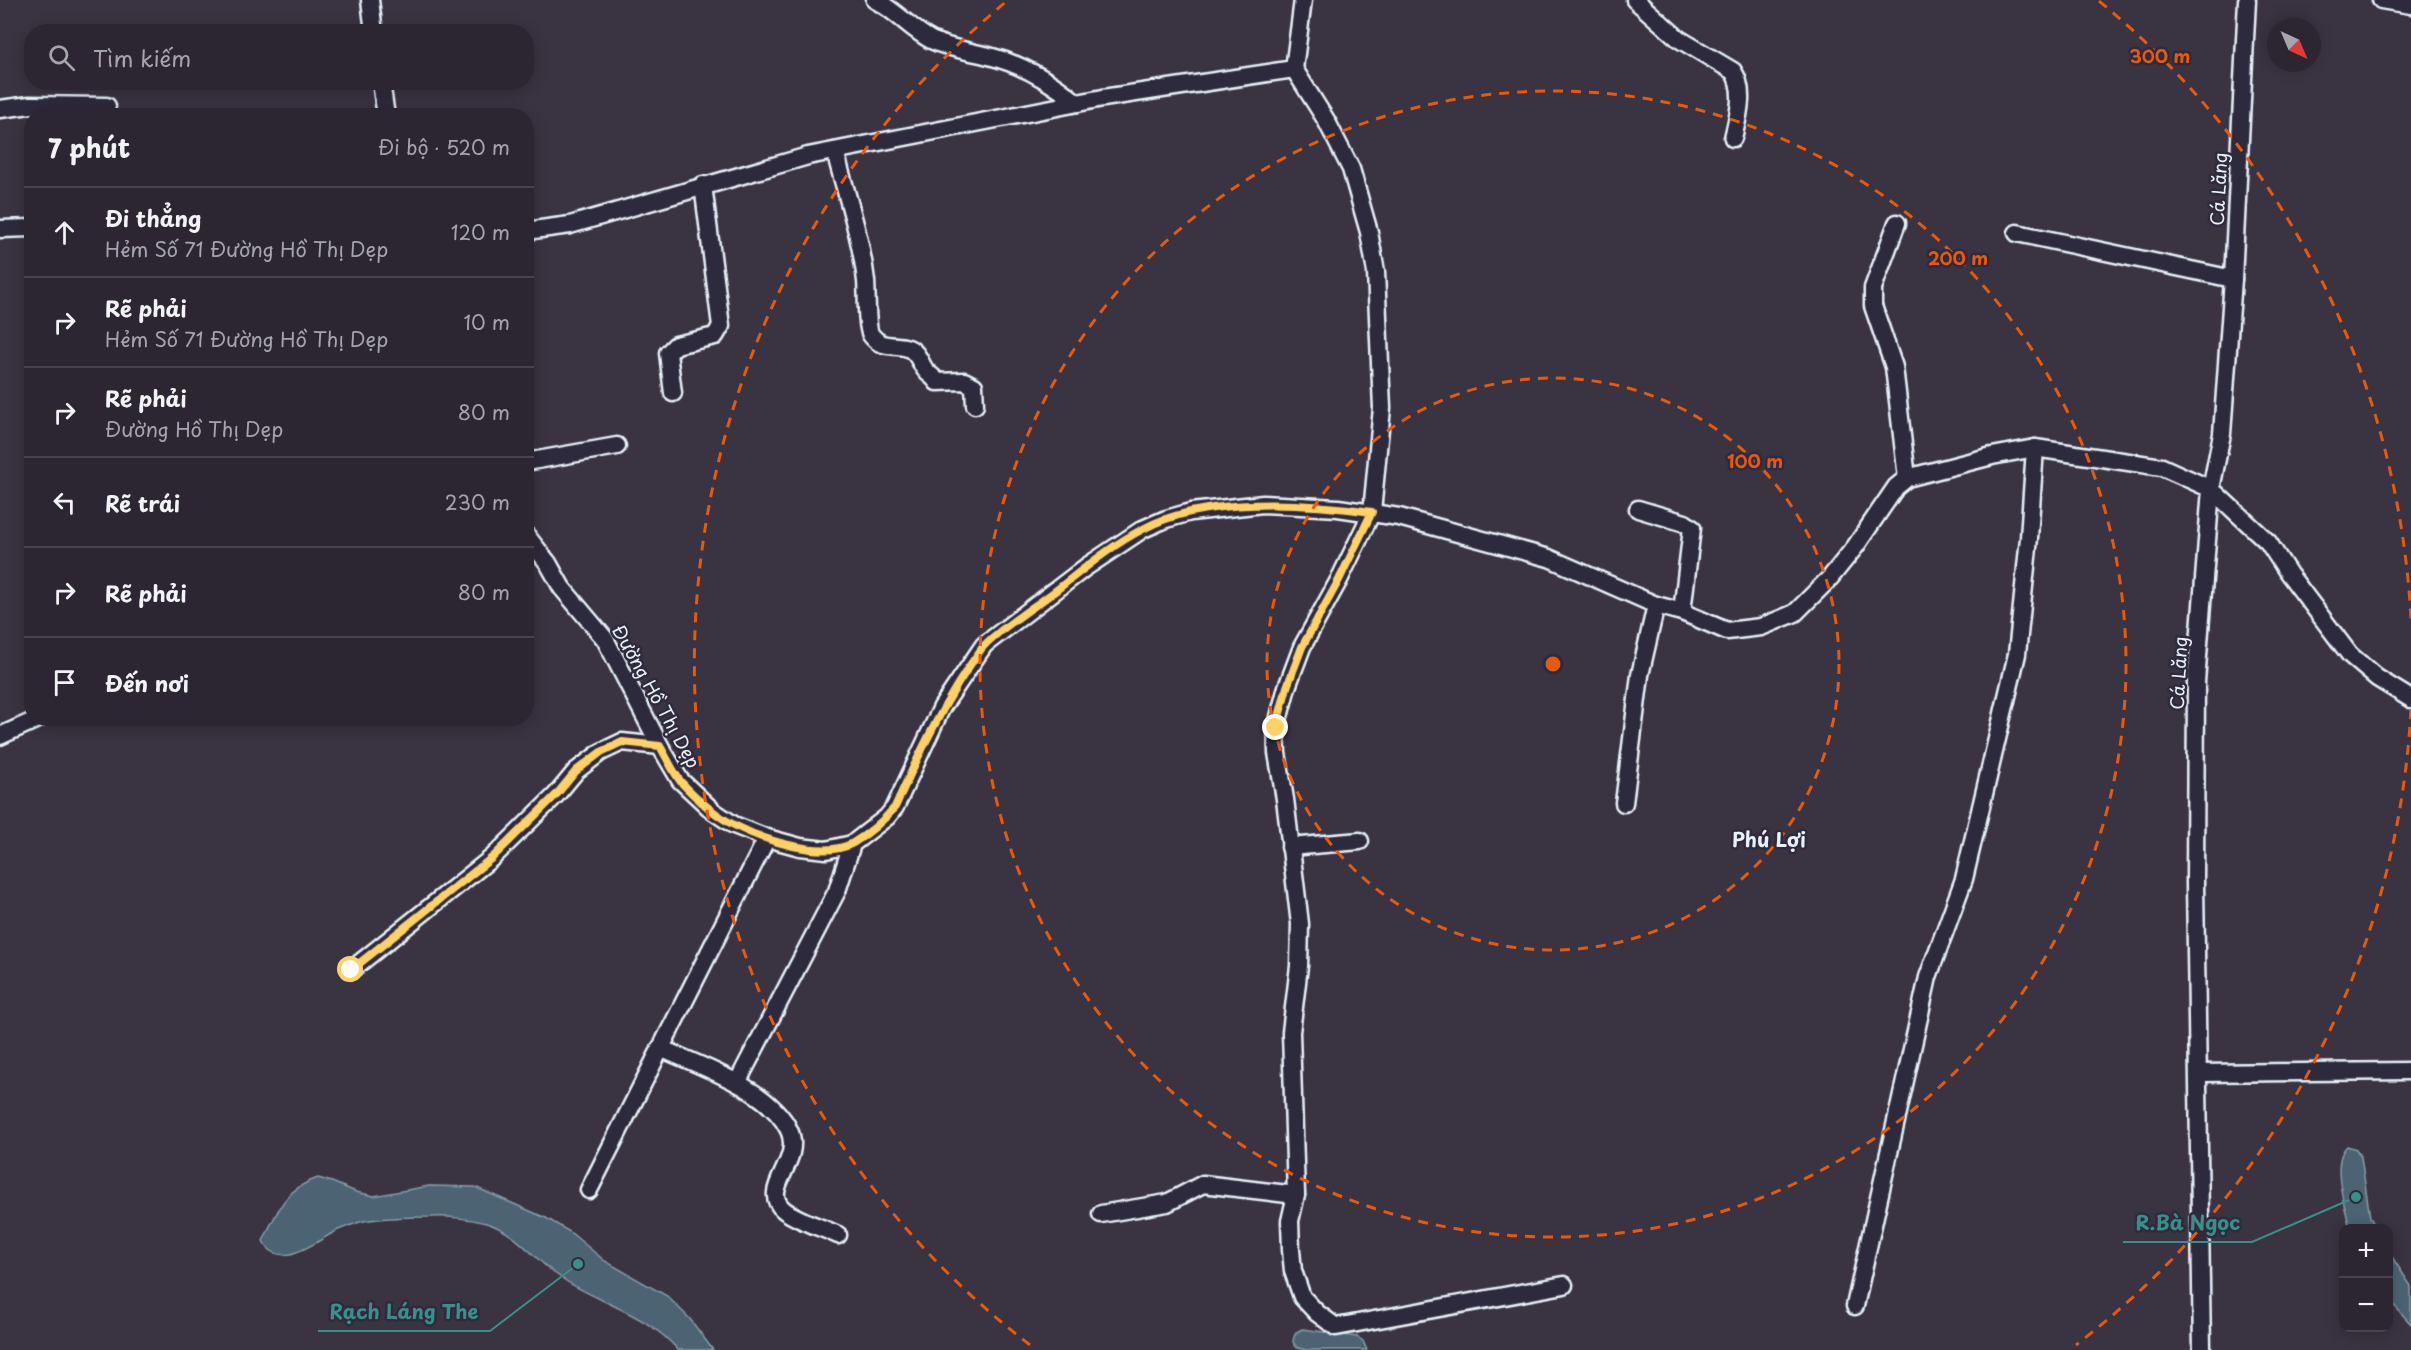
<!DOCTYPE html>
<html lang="vi">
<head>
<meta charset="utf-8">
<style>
	body { margin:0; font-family:"Playpen Sans",sans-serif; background:#342e3a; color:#f1f3f6 }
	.controls { position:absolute; right:18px; bottom:18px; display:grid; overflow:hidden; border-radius:12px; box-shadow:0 3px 15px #0003 }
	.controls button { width:54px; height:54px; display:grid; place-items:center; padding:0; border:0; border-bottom:2px solid #48434d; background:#2c2632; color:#f1f3f6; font:30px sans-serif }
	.compass { position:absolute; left:2267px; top:18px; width:54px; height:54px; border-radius:50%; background:#2c2632; box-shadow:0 3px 15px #0003; rotate:136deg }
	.stop { position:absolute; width:18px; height:18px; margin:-14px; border:4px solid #ffd166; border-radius:50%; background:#fff }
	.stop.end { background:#ffd166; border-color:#fff; box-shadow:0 2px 6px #0008 }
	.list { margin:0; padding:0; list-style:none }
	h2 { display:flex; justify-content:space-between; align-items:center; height:78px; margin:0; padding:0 24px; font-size:26px }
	h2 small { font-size:20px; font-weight:400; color:#a6a5ac }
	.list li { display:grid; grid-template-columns:39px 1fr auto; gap:18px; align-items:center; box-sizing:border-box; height:90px; padding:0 24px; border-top:2px solid #48434d }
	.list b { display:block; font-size:22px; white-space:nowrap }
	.list p { margin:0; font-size:20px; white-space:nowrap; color:#a6a5ac }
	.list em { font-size:20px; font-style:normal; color:#a6a5ac }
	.icon { flex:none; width:33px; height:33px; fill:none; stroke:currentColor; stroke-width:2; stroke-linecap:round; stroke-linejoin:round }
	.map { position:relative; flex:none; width:2411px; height:1350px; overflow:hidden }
	.search { position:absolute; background:#2c2632; box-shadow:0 3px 15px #0003; left:24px; top:24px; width:510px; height:66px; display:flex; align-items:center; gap:15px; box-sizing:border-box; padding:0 21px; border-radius:24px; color:#a6a5ac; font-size:22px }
	.panel { position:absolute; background:#2c2632; box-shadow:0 3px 15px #0003; left:24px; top:108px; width:510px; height:618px; border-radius:24px }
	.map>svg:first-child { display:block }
</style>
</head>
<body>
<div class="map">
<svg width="2411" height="1350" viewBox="0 0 2411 1350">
	<rect width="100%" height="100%" fill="#3a3342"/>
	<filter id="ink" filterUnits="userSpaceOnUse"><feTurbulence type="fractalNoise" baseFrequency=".0167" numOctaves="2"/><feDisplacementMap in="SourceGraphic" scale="12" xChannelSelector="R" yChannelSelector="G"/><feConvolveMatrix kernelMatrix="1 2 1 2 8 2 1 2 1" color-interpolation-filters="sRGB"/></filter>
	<g filter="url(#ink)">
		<!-- water -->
		<g fill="#4b6473" stroke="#8a9ca8" stroke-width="1.5">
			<path d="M2347 1146 2356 1149 2361 1157 2370 1217 2376 1228H2350C2345 1207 2330 1162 2347 1146Z"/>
			<path d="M318 1178 332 1182 356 1192 374 1196 429 1186 475 1187 546 1218 570 1232 605 1261 667 1296 690 1319 713 1350H678C645 1310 587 1301 548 1268 528 1251 513 1231 486 1223 471 1219 448 1216 432 1217 411 1217 385 1217 364 1221 356 1223 346 1227 338 1230 318 1240 280 1273 263 1241 277 1212 285 1188 318 1178Z"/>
			<path d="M2388 1251 2411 1286V1324L2389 1300Z"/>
			<path d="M1303 1329 1357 1337 1363 1341 1367 1350H1306L1296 1347 1293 1342C1294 1334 1296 1331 1303 1329Z"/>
		</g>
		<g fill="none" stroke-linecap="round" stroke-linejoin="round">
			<!-- street casing -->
			<g stroke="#e8f1f8" stroke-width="21">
				<g id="street">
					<path d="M370 0 374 32"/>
					<path d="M875 0C896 11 911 29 931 40 950 49 969 51 989 56 1021 64 1052 82 1077 103"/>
					<path d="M1635 0 1679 39 1733 71C1746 90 1738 117 1733 138"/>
					<path d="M2381 0 2411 5"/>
					<path d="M1294 69 1326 120 1351 169 1369 232 1376 272 1382 408 1372 512 1339 580 1302 647 1287 687 1276 728 1277 753 1285 799 1300 924 1299 966 1291 1032 1296 1195 1290 1221 1291 1250 1293 1271 1302 1297 1317 1313 1336 1327 1564 1285"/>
					<path d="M381 82 386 116"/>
					<path d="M0 109 30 105 107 106"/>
					<path d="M835 151C846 194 861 237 866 281 867 292 866 328 871 335 882 350 895 343 908 348 920 353 920 366 928 373 932 376 934 377 937 382L964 381 974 386 975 405"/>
					<path d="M1897 223 1873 288V306L1894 367 1907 478"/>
					<path d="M0 229 32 228"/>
					<path d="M526 231 570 225 808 156 1103 98 1294 69 1303 0"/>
					<path d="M2017 233 2233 279"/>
					<path d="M673 393 668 353 676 345 715 336 721 326 703 185"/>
					<path d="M526 462 617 446"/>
					<path d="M1638 509 1685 523 1692 528 1682 612"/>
					<path d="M526 535 548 563 562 588 605 639 660 746 680 780 713 811 734 825 767 838 800 847 826 850 852 844"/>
					<path d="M0 736 40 718"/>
					<path d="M1624 803 1640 675 1656 605"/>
					<path d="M1290 847 1360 841"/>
					<path d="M351 970 493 857 557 794 576 771 601 752 622 742 660 746"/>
					<path d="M660 1048C700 1066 770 1089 789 1130 804 1162 758 1189 784 1210 798 1221 821 1227 838 1235"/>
					<path d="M2199 1073 2411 1071"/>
					<path d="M737 1083 837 891 852 844 887 817 895 807 942 707 984 645 1086 567 1143 529 1166 519 1191 512 1263 504 1338 508 1399 517 1549 558 1656 605 1682 612 1727 631 1761 627 1795 613 1830 578 1855 547 1896 487 1907 478 1992 456 2035 448 2162 467 2211 489 2268 542 2289 574 2350 655 2377 678 2411 699"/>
					<path d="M589 1190 767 838"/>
					<path d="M1101 1214 1167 1203 1203 1184 1296 1195"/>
					<path d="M1855 1306 1928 977 1964 879 2017 654 2029 538 2035 448"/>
					<path d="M2202 1350 2195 883 2196 682 2211 489 2222 434 2233 279 2247 0"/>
				</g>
			</g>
			<!-- street -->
			<use href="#street" stroke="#2f2a3d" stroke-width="16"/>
		</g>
	</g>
	<g fill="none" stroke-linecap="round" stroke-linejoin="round" filter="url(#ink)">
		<!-- route -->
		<path stroke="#ffd166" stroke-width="8" d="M351 970 493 857 557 794 576 771 601 752 622 742 660 746C667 758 673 772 681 782 696 798 715 815 734 825 763 840 823 860 853 843 868 834 884 820 895 807 920 752 946 697 982 648 994 633 1033 607 1050 595 1080 572 1110 546 1143 529 1203 496 1306 503 1372 512L1339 580 1302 647 1287 687 1276 728"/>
	</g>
	<!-- distance rings -->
	<g fill="none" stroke="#e8590c" stroke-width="3" stroke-dasharray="10 8">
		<circle cx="1553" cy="664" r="286"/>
		<circle cx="1553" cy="664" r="573"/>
		<path d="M2411 709A859 859 0 0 1 2076 1345M1030 1345A859 859 0 0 1 1007 1M2099 1A859 859 0 0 1 2411 619"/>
	</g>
	<g text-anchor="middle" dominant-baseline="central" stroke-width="5" stroke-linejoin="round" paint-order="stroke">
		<!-- street labels -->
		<g font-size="18" fill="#e8f1f8" stroke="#2f2a3d">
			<text transform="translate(2218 189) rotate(-87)">Cá Lăng</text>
			<text transform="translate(2178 673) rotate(-87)">Cá Lăng</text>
			<text transform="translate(657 696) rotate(61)">Đường Hồ Thị Dẹp</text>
		</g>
		<!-- neighbourhood labels -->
		<g font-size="20" font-weight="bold" fill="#e8f1f8" stroke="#2f2a3d">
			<text x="1769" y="839">Phú Lợi</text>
		</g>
	</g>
	<circle cx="1553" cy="664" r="9" fill="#e8590c" stroke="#2f2a3d" stroke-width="3"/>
	<g font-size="18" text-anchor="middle" font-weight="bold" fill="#e8590c" stroke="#2f2a3d" stroke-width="5" stroke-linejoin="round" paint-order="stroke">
		<text x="2160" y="63">300 m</text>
		<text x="1958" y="265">200 m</text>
		<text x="1755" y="468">100 m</text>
	</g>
	<!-- callouts -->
	<path fill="none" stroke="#3a8f8a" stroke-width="2" d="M2356 1197L2252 1242H2123M578 1264L490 1331H318"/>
	<g fill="#3a8f8a" stroke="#2f2a3d" stroke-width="2">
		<circle cx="2356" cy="1197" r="6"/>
		<circle cx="578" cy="1264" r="6"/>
	</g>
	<g font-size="20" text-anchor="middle" font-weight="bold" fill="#3a8f8a" stroke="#2f2a3d" stroke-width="5" stroke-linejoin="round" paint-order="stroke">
		<text x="2188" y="1230">R.Bà Ngọc</text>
		<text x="404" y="1319">Rạch Láng The</text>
	</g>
</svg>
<div class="controls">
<button>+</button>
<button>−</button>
</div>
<svg class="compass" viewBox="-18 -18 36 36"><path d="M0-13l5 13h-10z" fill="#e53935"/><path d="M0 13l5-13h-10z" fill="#a6a5ac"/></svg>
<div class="stop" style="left:351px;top:970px"></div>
<div class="stop end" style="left:1276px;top:728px"></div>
<div class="search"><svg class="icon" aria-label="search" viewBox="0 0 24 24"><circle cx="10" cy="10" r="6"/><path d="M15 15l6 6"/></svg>Tìm kiếm</div>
<section class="panel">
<h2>7 phút<small>Đi bộ · 520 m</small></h2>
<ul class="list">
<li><svg class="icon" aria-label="ahead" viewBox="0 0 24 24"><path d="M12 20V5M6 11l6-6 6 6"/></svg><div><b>Đi thẳng</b><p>Hẻm Số 71 Đường Hồ Thị Dẹp</p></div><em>120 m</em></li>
<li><svg class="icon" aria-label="right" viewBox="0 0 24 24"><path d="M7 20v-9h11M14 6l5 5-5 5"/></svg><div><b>Rẽ phải</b><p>Hẻm Số 71 Đường Hồ Thị Dẹp</p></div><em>10 m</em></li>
<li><svg class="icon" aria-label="right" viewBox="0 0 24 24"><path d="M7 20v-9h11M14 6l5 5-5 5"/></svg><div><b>Rẽ phải</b><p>Đường Hồ Thị Dẹp</p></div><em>80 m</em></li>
<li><svg class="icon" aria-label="left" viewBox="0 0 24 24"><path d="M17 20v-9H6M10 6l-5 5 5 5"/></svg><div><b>Rẽ trái</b></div><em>230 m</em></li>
<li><svg class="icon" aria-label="right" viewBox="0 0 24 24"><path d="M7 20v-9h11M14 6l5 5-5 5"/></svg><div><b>Rẽ phải</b></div><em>80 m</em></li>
<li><svg class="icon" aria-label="arrive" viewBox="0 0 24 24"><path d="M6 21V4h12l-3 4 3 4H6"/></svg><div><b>Đến nơi</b></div></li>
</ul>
</section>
</div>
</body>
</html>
